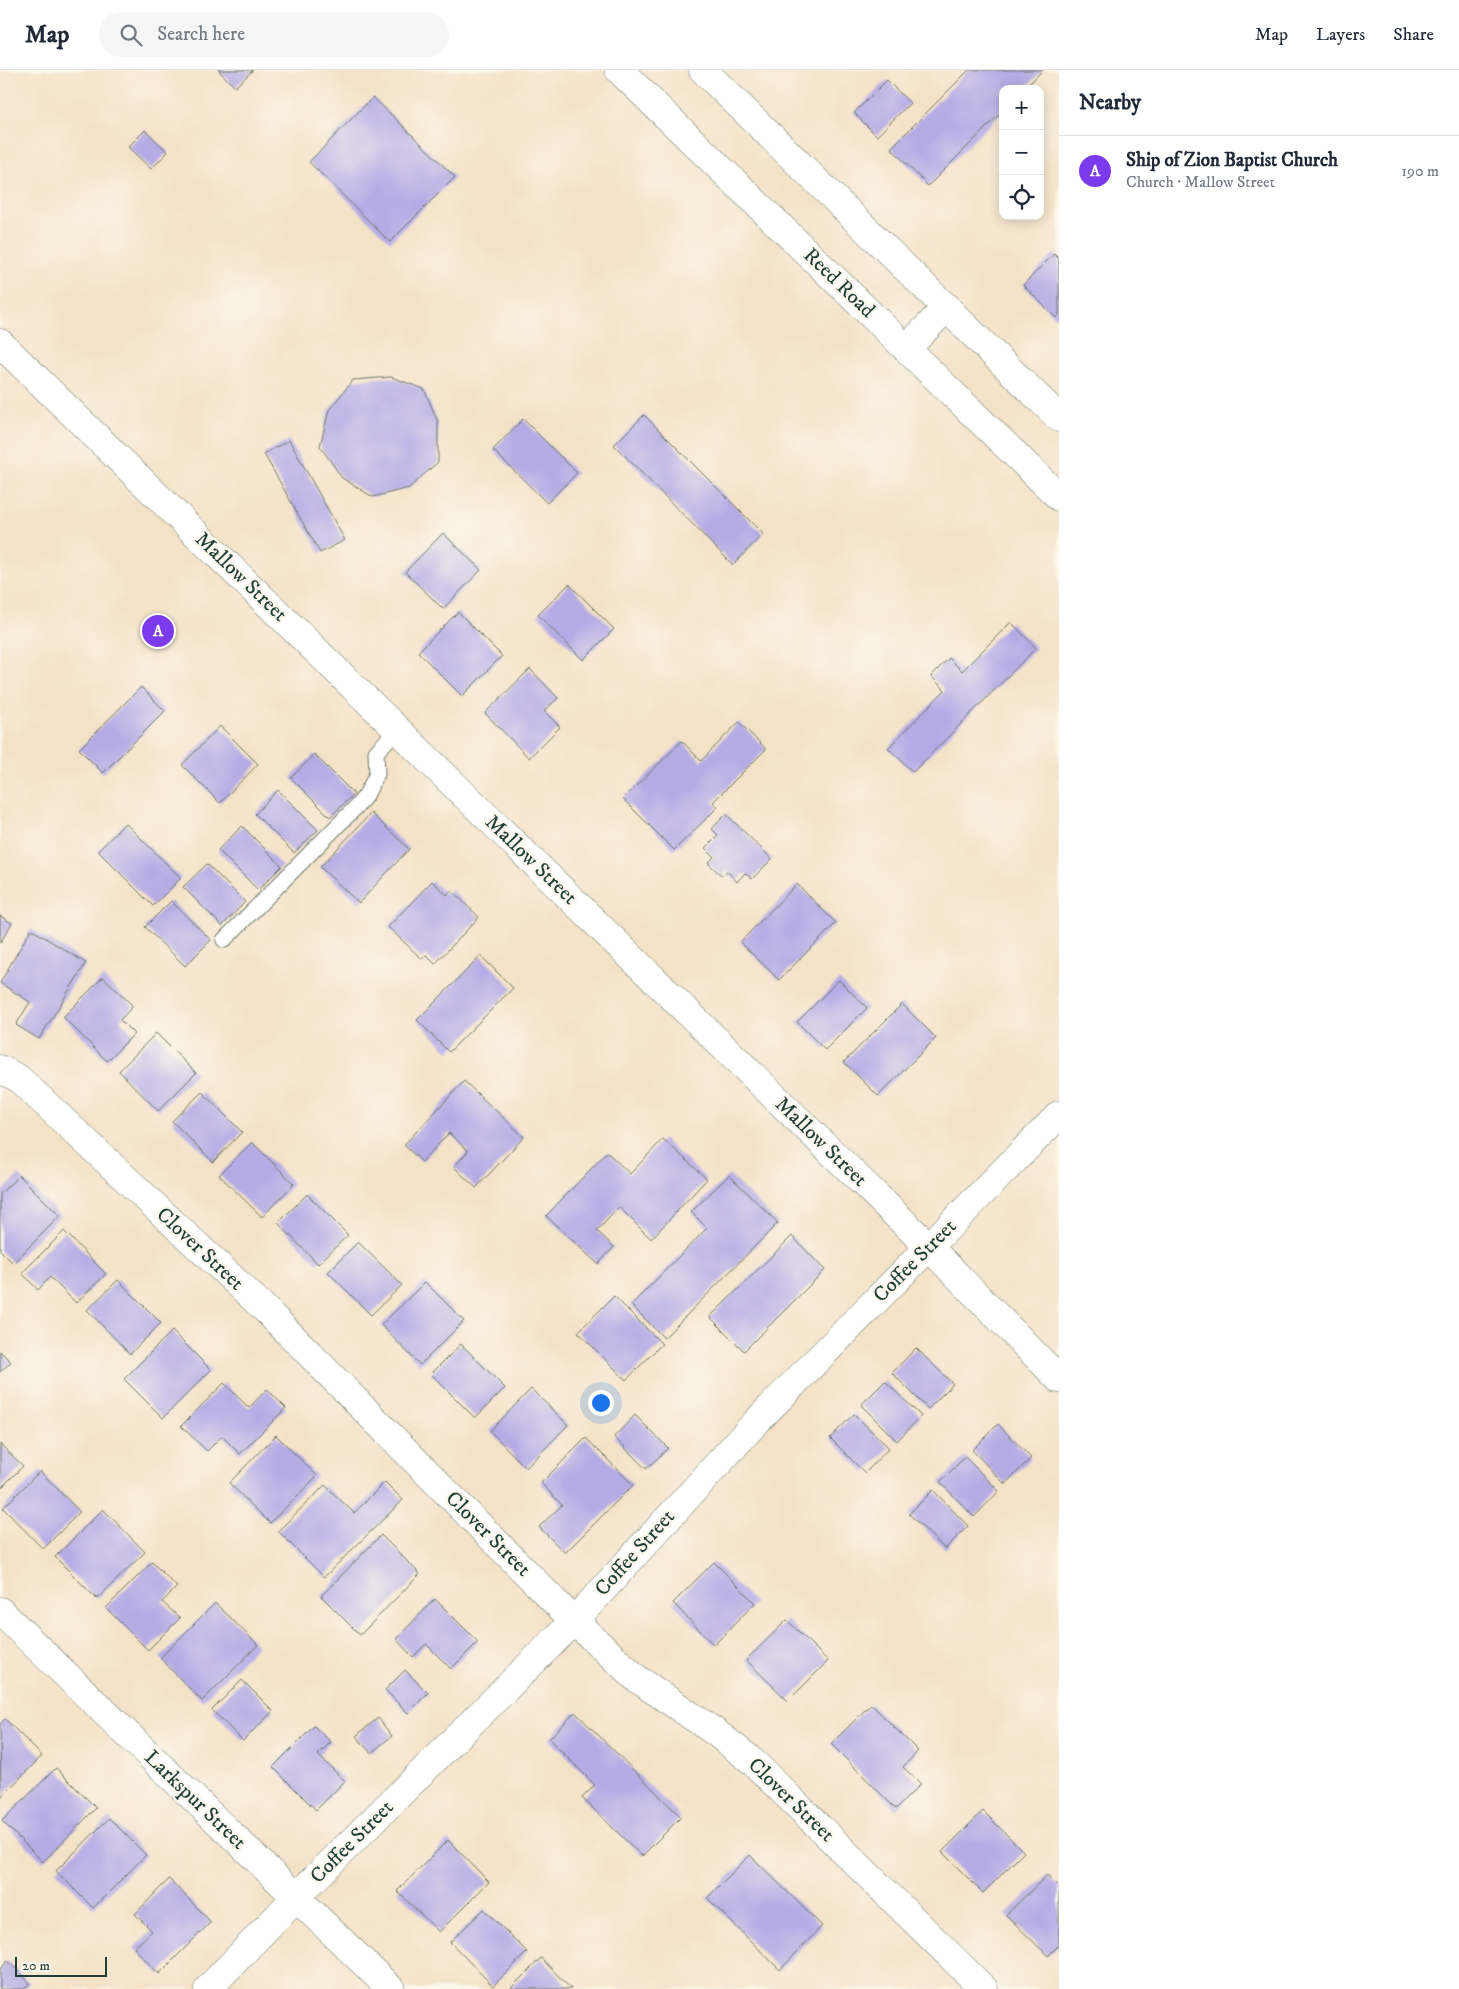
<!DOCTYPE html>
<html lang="en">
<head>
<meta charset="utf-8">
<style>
	body { margin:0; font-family:"IM FELL DW Pica",serif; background:#f6f6f7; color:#1f2937 }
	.controls { position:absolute; right:15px; top:15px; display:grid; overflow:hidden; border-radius:10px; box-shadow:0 2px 12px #0003 }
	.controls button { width:45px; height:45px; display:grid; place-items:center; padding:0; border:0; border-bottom:1px solid #e0e1e3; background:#fff; color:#1f2937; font:25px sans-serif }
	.scale { position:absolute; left:15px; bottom:12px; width:92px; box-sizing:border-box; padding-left:5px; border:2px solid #1f3d34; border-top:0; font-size:14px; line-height:18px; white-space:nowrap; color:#1f3d34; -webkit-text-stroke:4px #fbf7ec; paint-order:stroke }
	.you { position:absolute; left:600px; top:1332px; width:18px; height:18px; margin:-12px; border:4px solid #fff; border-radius:50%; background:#1a73e8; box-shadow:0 0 0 8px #1a73e833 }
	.badge { display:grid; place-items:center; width:32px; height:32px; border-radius:50%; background:#7c3aed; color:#fff; font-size:16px; font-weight:700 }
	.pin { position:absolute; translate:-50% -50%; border:2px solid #fff; box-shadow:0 1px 5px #0006 }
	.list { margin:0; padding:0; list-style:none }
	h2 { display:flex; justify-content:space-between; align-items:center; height:65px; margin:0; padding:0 20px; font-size:21px }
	h2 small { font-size:16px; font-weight:400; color:#747a83 }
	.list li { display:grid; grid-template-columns:32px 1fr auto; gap:15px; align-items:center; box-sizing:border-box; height:70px; padding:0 20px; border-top:1px solid #e0e1e3 }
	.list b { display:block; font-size:19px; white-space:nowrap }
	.list p { margin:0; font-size:16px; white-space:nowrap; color:#747a83 }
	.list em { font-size:16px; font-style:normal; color:#747a83 }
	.icon { flex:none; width:28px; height:28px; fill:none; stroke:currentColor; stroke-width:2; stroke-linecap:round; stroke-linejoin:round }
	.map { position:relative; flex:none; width:1059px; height:1919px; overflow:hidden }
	header { display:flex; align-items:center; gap:30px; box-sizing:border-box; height:70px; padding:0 25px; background:#fff; border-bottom:1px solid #e0e1e3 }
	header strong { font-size:24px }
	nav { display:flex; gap:28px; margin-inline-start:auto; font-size:18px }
	.search { width:350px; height:45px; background:#f6f6f7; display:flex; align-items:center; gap:12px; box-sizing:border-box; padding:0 18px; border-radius:28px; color:#747a83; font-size:19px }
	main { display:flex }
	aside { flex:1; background:#fff }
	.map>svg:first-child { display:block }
</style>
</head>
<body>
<header>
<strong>Map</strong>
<div class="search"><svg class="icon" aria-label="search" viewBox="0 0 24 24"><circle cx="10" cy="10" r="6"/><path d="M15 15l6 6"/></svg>Search here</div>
<nav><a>Map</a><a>Layers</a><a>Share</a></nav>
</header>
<main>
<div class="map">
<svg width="1059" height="1919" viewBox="0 0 1059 1919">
	<rect width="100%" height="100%" fill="#fbf7ec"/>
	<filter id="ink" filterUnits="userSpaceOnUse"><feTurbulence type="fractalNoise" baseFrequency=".02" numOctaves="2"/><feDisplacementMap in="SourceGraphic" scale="10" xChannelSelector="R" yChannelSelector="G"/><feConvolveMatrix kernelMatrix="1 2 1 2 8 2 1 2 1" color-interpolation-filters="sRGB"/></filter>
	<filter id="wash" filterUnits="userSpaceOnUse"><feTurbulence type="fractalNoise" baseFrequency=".0096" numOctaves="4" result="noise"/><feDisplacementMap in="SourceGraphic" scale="20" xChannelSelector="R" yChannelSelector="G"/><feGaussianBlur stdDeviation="1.12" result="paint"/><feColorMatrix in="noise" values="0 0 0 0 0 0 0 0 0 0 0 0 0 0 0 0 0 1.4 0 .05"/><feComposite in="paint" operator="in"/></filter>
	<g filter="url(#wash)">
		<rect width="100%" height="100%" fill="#f4e2c7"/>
		<g id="blocks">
			<!-- building -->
			<g fill="#b5ace5">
				<path d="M218 0H253L235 17Z"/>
				<path d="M969 0H1043L1024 19H1003V41L928 116 891 78Z"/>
				<path d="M887 10 910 33 877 66 854 43Z"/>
				<path d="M373 27 455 107 390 172 309 92Z"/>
				<path d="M145 60 168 82 151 99 128 77Z"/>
				<path d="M1054 184 1059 189V245L1056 248 1023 215Z"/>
				<path d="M391 307 424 319 438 352V392L409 418 373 427 342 408 320 376 329 340 353 310Z"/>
				<path d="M644 345 763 464 733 495 614 375Z"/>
				<path d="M523 349 577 403 547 433 493 380Z"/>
				<path d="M289 370 345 470 320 483 264 384Z"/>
				<path d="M443 463 481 500 443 539 405 502Z"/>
				<path d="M569 514 614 559 583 590 538 545Z"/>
				<path d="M458 542 502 586 462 626 418 582Z"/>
				<path d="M1011 552 1036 578 913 702 888 678 945 620 931 606 949 588 962 601Z"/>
				<path d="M530 599 558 628 544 641 560 657 529 688 485 643Z"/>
				<path d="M141 617 165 641 103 703 79 679Z"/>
				<path d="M739 652 766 679 713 732 718 737 674 780 623 729 682 671 701 691Z"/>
				<path d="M220 656 258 694 220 733 182 695Z"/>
				<path d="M314 684 354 724 330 747 291 708Z"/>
				<path d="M278 720 318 760 294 783 255 744Z"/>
				<path d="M371 743 409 779 359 833 320 797Z"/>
				<path d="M726 744 772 789 752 809 745 803 737 812 727 801 722 806 708 793 714 787 705 778 718 765 712 759Z"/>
				<path d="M125 753 181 808 153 836 98 781Z"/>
				<path d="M242 756 282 796 258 820 218 780Z"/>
				<path d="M207 794 245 832 222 856 183 817Z"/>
				<path d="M432 811 447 825 451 820 479 847 435 894 426 885 422 889 388 857Z"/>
				<path d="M797 814 836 853 779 910 740 872Z"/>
				<path d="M171 831 211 870 185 896 145 857Z"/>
				<path d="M0 846 12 853 0 873Z"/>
				<path d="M31 859 86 893 39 969 16 955 30 932 0 913Z"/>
				<path d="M481 886 513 918 449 982 417 950Z"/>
				<path d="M103 907 133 936 120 950 134 964 107 991 63 947Z"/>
				<path d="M839 910 867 938 825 980 797 952Z"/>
				<path d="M902 934 936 968 878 1026 844 992Z"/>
				<path d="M156 963 196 1003 158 1041 119 1001Z"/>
				<path d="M464 1011 524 1067 476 1118 454 1097 468 1081 449 1063 422 1092 404 1075Z"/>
				<path d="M202 1022 242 1062 213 1092 172 1051Z"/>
				<path d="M663 1069 707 1109 651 1169 619 1137 597 1161 614 1177 598 1194 546 1146 607 1082 630 1104Z"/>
				<path d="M252 1072 294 1114 262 1147 219 1105Z"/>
				<path d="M19 1105 60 1146 13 1193 0 1180V1124Z"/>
				<path d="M729 1105 778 1153 664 1268 631 1235 707 1158 691 1142Z"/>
				<path d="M307 1124 348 1165 318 1194 278 1153Z"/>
				<path d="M64 1161 106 1204 76 1233 50 1207 38 1220 22 1203Z"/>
				<path d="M792 1166 825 1200 744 1281 710 1247Z"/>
				<path d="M358 1172 402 1215 371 1245 328 1202Z"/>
				<path d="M118 1210 161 1253 130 1284 87 1240Z"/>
				<path d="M425 1212 464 1251 420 1295 381 1255Z"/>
				<path d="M614 1226 662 1274 626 1310 578 1262Z"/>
				<path d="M172 1261 211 1300 163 1348 124 1309Z"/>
				<path d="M461 1274 505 1318 475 1348 431 1304Z"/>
				<path d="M916 1278 953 1314 928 1339 892 1303Z"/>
				<path d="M0 1281 11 1292 0 1302Z"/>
				<path d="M885 1311 921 1346 897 1371 861 1335Z"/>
				<path d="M224 1313 249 1338 267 1319 286 1338 240 1384 222 1366 207 1381 181 1356Z"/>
				<path d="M531 1319 568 1355 526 1398 490 1361Z"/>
				<path d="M854 1344 889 1378 865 1403 830 1368Z"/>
				<path d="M635 1345 668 1378 646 1399 614 1367Z"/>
				<path d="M998 1354 1031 1388 1005 1414 972 1380Z"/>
				<path d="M276 1365 317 1406 270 1453 229 1413Z"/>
				<path d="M586 1368 633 1415 565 1483 539 1457 562 1435 541 1413Z"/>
				<path d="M0 1374 23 1396 0 1419Z"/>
				<path d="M965 1387 999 1421 974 1447 940 1412Z"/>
				<path d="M40 1401 80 1442 43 1479 3 1438Z"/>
				<path d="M385 1412 403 1430 324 1507 278 1461 325 1415 354 1443Z"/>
				<path d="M933 1420 968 1456 945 1479 909 1444Z"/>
				<path d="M103 1439 145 1482 97 1529 55 1487Z"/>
				<path d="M381 1465 420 1504 360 1565 321 1526Z"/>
				<path d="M152 1492 177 1517 162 1532 180 1548 148 1580 106 1538Z"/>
				<path d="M714 1492 755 1533 714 1575 673 1533Z"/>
				<path d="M435 1529 478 1572 451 1599 426 1574 413 1587 396 1569Z"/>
				<path d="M215 1533 258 1575 202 1631 160 1588Z"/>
				<path d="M787 1550 828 1591 788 1631 746 1590Z"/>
				<path d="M405 1600 428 1623 408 1643 385 1620Z"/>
				<path d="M242 1610 273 1641 243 1671 212 1640Z"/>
				<path d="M871 1634 918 1681 903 1697 921 1714 896 1739 831 1674Z"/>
				<path d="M575 1642 681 1747 642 1786 582 1728 595 1715 549 1669Z"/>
				<path d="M378 1648 392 1666 371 1683 356 1666Z"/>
				<path d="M5 1649 42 1686 1 1727 0 1654Z"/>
				<path d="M314 1656 331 1672 318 1685 345 1711 316 1740 273 1697Z"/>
				<path d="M56 1698 96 1738 43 1792 2 1751Z"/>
				<path d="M983 1741 1024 1782 983 1823 942 1782Z"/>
				<path d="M109 1748 146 1785 93 1838 56 1801Z"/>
				<path d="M448 1770 489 1812 439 1862 397 1821Z"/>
				<path d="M750 1785 822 1856 780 1900 707 1828Z"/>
				<path d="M1047 1805 1059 1817V1875L1048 1886 1006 1845Z"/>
				<path d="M169 1809 211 1852 159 1904 134 1878 152 1861 135 1844Z"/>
				<path d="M484 1839 527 1882 493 1916 450 1872Z"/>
				<path d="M541 1888 571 1919H510Z"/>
				<path d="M8 1891 30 1913 24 1919H0V1899Z"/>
			</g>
		</g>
	</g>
	<g filter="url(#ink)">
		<use href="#blocks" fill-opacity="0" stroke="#6a7767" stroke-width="1"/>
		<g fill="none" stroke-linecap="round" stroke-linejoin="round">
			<!-- service casing -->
			<g stroke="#6a7767" stroke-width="17">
				<path id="service" d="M224 870 357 736 366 725 377 704 376 682 397 660"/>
			</g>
			<!-- minor casing -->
			<g stroke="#6a7767" stroke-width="29">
				<g id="minor">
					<path d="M0 273 929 1177 1059 1309"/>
					<path d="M0 999 18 1008 266 1240 574 1551 636 1608 715 1662 751 1690 984 1919"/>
					<path d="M0 1541 391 1919"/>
					<path d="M208 1919 296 1827 574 1551 758 1350 1059 1045"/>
				</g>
			</g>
			<!-- tertiary casing -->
			<g stroke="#6a7767" stroke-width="29">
				<g id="tertiary">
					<path d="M619 0 1059 427"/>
					<path d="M703 0 1059 348"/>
					<path d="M907 278 947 237"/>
				</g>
			</g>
			<!-- service -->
			<use href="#service" stroke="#fff" stroke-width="15"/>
			<!-- minor -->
			<use href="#minor" stroke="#fff" stroke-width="28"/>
			<!-- tertiary -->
			<use href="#tertiary" stroke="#fff" stroke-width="28"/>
		</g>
	</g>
	<g text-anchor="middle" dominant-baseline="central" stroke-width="5" stroke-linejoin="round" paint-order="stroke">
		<!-- street labels -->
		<g font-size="21" fill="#1f3d34" stroke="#fbf7ec">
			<text transform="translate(839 213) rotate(44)">Reed Road</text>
			<text transform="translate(241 507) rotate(44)">Mallow Street</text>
			<text transform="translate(531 790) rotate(44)">Mallow Street</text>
			<text transform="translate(821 1072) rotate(44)">Mallow Street</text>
			<text transform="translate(200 1179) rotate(43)">Clover Street</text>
			<text transform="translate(915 1191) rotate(-45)">Coffee Street</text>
			<text transform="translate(488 1464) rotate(45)">Clover Street</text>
			<text transform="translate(635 1483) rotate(-48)">Coffee Street</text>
			<text transform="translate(195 1730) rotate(44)">Larkspur Street</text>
			<text transform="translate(791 1730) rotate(44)">Clover Street</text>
			<text transform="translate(352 1772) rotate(-45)">Coffee Street</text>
		</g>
	</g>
</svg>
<div class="controls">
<button>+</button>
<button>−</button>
<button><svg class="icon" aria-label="locate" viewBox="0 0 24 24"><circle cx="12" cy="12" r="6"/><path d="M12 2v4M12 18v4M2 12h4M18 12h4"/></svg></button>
</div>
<div class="scale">20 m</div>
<div class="you"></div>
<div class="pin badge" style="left:158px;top:561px">A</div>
</div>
<aside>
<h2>Nearby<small></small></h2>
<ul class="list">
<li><span class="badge">A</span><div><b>Ship of Zion Baptist Church</b><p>Church · Mallow Street</p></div><em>190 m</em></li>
</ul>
</aside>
</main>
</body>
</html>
